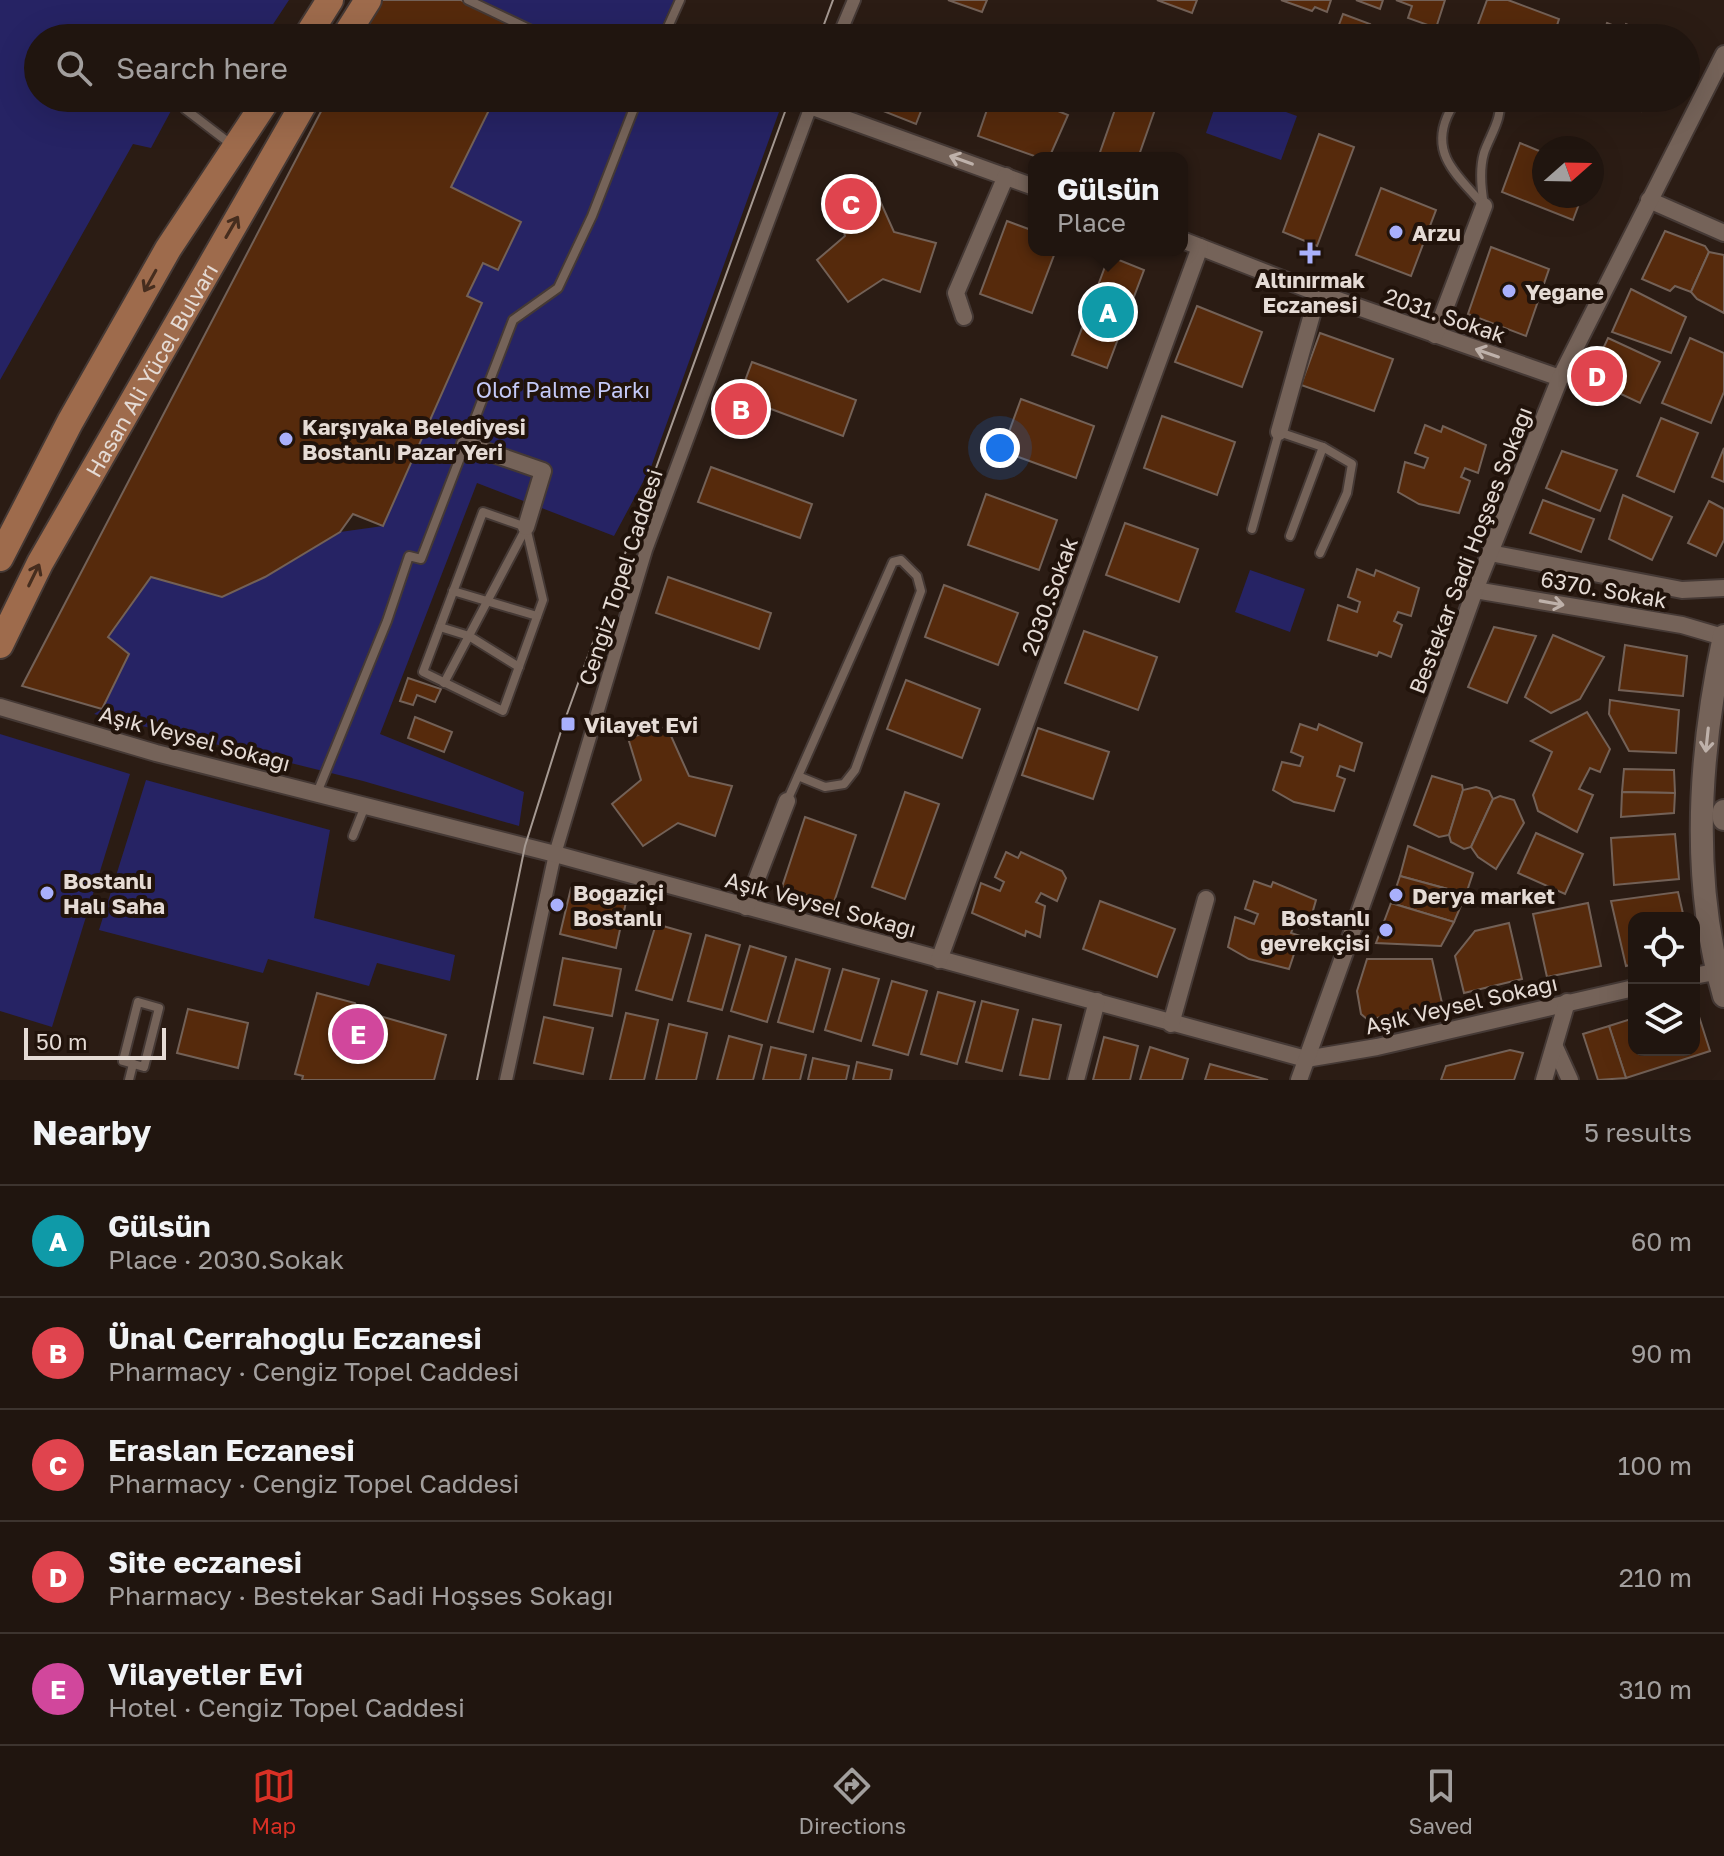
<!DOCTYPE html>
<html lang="en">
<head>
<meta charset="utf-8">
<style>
	body { margin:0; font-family:"Golos Text",sans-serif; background:#281e18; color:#f1f3f6 }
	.controls { position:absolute; right:24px; bottom:24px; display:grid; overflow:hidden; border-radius:16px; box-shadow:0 8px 32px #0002 }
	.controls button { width:72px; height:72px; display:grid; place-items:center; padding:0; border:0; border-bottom:2px solid #3d342f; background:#20150f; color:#f1f3f6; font:40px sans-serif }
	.compass { position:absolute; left:1532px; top:136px; width:72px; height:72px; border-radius:50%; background:#20150f; box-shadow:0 8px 32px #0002; rotate:70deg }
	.scale { position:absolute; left:24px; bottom:20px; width:142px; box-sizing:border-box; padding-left:8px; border:4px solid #e5dbd5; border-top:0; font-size:22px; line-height:28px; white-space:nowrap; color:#e5dbd5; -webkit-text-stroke:6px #21130b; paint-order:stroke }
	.you { position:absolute; left:1000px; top:448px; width:28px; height:28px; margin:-20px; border:6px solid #fff; border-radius:50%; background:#1a73e8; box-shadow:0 0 0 12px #1a73e833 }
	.badge { display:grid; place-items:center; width:52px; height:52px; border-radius:50%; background:#d93025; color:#fff; font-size:26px; font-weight:700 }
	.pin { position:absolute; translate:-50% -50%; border:4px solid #fff; box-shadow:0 2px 8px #0006 }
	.popup { position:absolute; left:1028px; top:152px; width:160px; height:104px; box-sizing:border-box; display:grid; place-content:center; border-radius:16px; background:#20150f; filter:drop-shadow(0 2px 6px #0005); font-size:26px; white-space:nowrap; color:#a29f9e }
	.popup b { font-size:30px; color:#f1f3f6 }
	.popup::after { content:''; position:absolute; left:50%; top:100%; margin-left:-16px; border:16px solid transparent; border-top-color:#20150f }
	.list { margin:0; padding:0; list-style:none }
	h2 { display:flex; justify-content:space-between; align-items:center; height:104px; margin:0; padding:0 32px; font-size:34px }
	h2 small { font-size:26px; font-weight:400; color:#a29f9e }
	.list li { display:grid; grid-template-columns:52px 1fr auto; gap:24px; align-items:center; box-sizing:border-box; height:112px; padding:0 32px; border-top:2px solid #3d342f }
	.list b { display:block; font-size:30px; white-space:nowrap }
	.list p { margin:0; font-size:26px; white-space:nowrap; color:#a29f9e }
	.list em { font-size:26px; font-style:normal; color:#a29f9e }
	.icon { flex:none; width:44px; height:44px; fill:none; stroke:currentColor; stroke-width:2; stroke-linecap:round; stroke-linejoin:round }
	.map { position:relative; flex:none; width:1724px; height:1080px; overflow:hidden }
	.search { position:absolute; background:#20150f; box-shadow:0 8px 32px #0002; left:24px; right:24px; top:24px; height:88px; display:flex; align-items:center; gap:20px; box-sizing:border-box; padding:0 28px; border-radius:44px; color:#a29f9e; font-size:30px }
	.sheet { height:664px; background:#20150f }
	nav { display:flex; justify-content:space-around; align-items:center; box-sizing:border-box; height:112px; border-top:2px solid #3d342f; background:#20150f; font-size:22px; color:#a29f9e }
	nav a { display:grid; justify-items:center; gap:4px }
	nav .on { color:#d93025 }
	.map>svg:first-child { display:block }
</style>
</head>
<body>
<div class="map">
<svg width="1724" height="1080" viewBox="0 0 1724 1080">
	<rect width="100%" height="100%" fill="#2b1c14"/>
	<!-- green -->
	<g fill="#262364">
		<path d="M0 0H289L264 38H38V98H200L172 109 151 148 133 144 0 380Z"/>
		<path d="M462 0H674L659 32 670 38H524L526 32Z"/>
		<path d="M495 98H784L651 467 614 536 477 483 380 734 524 792 519 826 363 781 94 714 102 709 128 654 108 637 151 577 222 597 265 577 340 532 383 526 482 304 467 296 483 263 498 270 521 222 451 187Z"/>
		<path d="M1218 98H1247L1297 116 1281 160 1206 133Z"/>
		<path d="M1250 570 1305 589 1290 632 1235 612Z"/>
		<path d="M0 734 130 774 52 1027 0 1011Z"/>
		<path d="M146 780 330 830 314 918 455 955 450 981 377 963 369 986 268 959 263 973 99 930Z"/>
	</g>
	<!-- building -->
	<g fill="#562a0c" stroke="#736157" stroke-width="2">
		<path d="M379 0H461L527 32 524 38H359Z"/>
		<path d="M948 0H987L982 12Z"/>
		<path d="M1157 0H1197L1192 13Z"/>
		<path d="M1281 0H1331L1327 12 1315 7 1312 11Z"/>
		<path d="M1356 0H1383L1380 9Z"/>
		<path d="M1396 0H1445L1436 28 1408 18 1412 6Z"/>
		<path d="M1487 0H1508L1559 19 1553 38H1473Z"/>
		<path d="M1343 14 1370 24 1366 36 1370 38H1334Z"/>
		<path d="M1607 23 1624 30 1626 24 1659 38H1602Z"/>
		<path d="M328 98H495L451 187 521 222 498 270 483 263 467 296 482 303 383 526 353 514 340 532 265 577 222 597 151 577 108 637 129 654 102 709 22 686Z"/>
		<path d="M865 98H926L916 124 863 103Z"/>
		<path d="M991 98H1026L1068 115 1049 158H1040L978 136Z"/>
		<path d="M1119 98H1159L1138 158H1098Z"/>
		<path d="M1594 98H1646L1641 111 1629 106 1627 110Z"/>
		<path d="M1319 134 1354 147 1317 246 1283 232Z"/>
		<path d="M1520 143 1544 153V196H1582L1573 220 1502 192Z"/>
		<path d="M872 183 894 232 936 243 920 292 883 279 848 302 817 260 845 236 833 195Z"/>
		<path d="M1381 188 1436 210 1411 276 1356 255Z"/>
		<path d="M1007 221 1034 231V250H1056L1032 313 980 294Z"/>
		<path d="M1665 231 1705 246 1709 252 1691 292 1675 286 1670 291 1642 279Z"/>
		<path d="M1491 247 1549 269 1526 336 1468 314Z"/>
		<path d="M1709 252 1724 255V313L1697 299 1691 292Z"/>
		<path d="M1109 256 1144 270 1107 368 1072 355Z"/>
		<path d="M1631 289 1686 317 1671 353 1612 332Z"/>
		<path d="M1197 306 1262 332 1242 387 1175 362Z"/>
		<path d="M1320 333 1393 359 1374 411 1301 385Z"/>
		<path d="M1608 338 1660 362 1640 403 1589 379Z"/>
		<path d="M1690 338 1724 353V392L1711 423 1662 403Z"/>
		<path d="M752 362 856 400 843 436 739 397Z"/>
		<path d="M1021 399 1094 426 1076 478 1002 451Z"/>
		<path d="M1162 416 1235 442 1217 495 1144 468Z"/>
		<path d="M1661 418 1698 433 1674 492 1637 476Z"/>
		<path d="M1425 425 1441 432 1443 426 1486 445 1478 473 1465 468 1461 477 1470 481 1459 513 1419 504 1398 492 1405 462 1424 468 1428 458 1415 453Z"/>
		<path d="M1724 448V482L1712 477Z"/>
		<path d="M1562 451 1617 470 1600 511 1546 488Z"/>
		<path d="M711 467 812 504 800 538 698 502Z"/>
		<path d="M986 494 1057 520 1039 570 968 545Z"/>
		<path d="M1623 495 1672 517 1652 560 1609 539Z"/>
		<path d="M1543 500 1594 519 1581 552 1530 533Z"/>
		<path d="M1709 501 1724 509V540L1716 556 1688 543Z"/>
		<path d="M1125 523 1198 549 1179 602 1106 575Z"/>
		<path d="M1357 569 1374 576 1376 570 1419 588 1411 616 1398 612 1394 621 1402 625 1391 657 1379 652 1377 656 1328 640 1338 605 1357 612 1360 602 1348 597Z"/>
		<path d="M668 577 771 613 759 649 656 613Z"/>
		<path d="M944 585 1018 613 998 665 925 637Z"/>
		<path d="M1494 627 1536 636 1507 703 1468 687Z"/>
		<path d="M1084 631 1157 657 1138 710 1065 683Z"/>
		<path d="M1553 635 1604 657 1580 699 1551 713 1525 697Z"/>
		<path d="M1625 645 1687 656 1683 696 1619 690Z"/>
		<path d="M408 678 441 689 435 702 417 695 413 705 400 701Z"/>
		<path d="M906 680 980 709 962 758 887 729Z"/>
		<path d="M1610 700 1679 710 1676 753 1629 751 1609 714Z"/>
		<path d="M1587 712 1610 749 1600 772 1590 768 1579 789 1593 795 1577 832 1538 811 1533 795 1552 752 1531 741Z"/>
		<path d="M415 717 452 732 444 752 408 738Z"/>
		<path d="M1300 724 1317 730 1319 724 1362 743 1354 771 1340 766 1337 776 1345 779 1334 811 1294 802 1273 790 1282 762 1300 766 1303 757 1291 752Z"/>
		<path d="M667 727 689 776 732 786 715 836 678 823 643 846 612 804 641 780 628 738Z"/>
		<path d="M1038 728 1109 752 1093 799 1022 775Z"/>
		<path d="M1624 769 1674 770 1675 793 1622 792Z"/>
		<path d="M1432 776 1462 785 1463 790 1449 835 1439 837 1414 825Z"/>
		<path d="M1476 787 1489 791 1493 799 1471 847 1464 849 1451 842 1449 835 1463 790Z"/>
		<path d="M905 792 939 804 905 899 872 887Z"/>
		<path d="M1622 792 1675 793 1674 813 1621 817Z"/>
		<path d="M1500 796 1514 800 1524 823 1496 869 1478 857 1471 847 1493 799Z"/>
		<path d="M805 817 856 835 833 905 782 887Z"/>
		<path d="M1536 833 1583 854 1565 894 1518 873Z"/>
		<path d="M1675 834 1679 879 1614 885 1611 838Z"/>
		<path d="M1408 846 1473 873 1466 894 1400 876Z"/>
		<path d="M1006 852 1018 858 1021 852 1062 871 1066 878 1057 901 1041 893 1036 902 1045 906 1040 937 1026 931 1025 936 972 913 981 883 1000 891 1004 882 995 877Z"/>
		<path d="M1400 876 1466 894 1454 922 1391 903Z"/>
		<path d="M1254 881 1271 887 1273 882 1316 900 1308 928 1295 923 1291 933 1300 936 1289 969 1249 959 1228 947 1235 917 1254 924 1258 914 1245 909Z"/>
		<path d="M571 888 626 902 616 948 560 934Z"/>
		<path d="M1678 892 1684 918H1634V964L1626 966 1611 901Z"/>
		<path d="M1100 901 1175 929 1157 977 1083 949Z"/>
		<path d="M1391 903 1454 922 1441 946 1376 943Z"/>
		<path d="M1588 903 1601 966 1547 977 1533 914Z"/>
		<path d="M1509 923 1522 979 1464 993 1455 956 1475 931Z"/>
		<path d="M656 924 691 934 672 1000 636 990Z"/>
		<path d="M706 935 740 945 722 1010 688 1001Z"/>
		<path d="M750 946 786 957 767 1022 731 1011Z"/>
		<path d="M563 958 621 969 612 1016 554 1005Z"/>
		<path d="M796 959 830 969 813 1032 778 1022Z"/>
		<path d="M1367 959H1432L1442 1003 1368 1020 1361 1014 1357 991Z"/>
		<path d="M843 969 879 979 861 1041 825 1030Z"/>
		<path d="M892 981 927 991 908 1055 873 1045Z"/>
		<path d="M938 992 975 1002 957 1064 921 1054Z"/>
		<path d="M317 993 355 1003 359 1010 446 1035 434 1080H302L303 1076 295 1074Z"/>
		<path d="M982 1001 1018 1010 1002 1071 966 1062Z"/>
		<path d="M1694 1001 1710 1051 1626 1078 1609 1026 1634 1018V1050H1694Z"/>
		<path d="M188 1009 248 1023 238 1068 177 1053Z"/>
		<path d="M626 1013 658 1020 644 1080H610Z"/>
		<path d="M544 1017 593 1028 583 1074 534 1063Z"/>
		<path d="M1033 1019 1061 1025 1049 1080 1020 1075Z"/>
		<path d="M669 1024 707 1033 696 1080H656Z"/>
		<path d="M1609 1026 1626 1078 1598 1080 1583 1034Z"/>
		<path d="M729 1036 762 1045 753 1080H717Z"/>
		<path d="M1104 1037 1138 1046 1130 1080H1093Z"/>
		<path d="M771 1047 806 1055 800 1080H763Z"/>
		<path d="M1150 1047 1188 1059 1182 1080H1140Z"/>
		<path d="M1510 1050 1523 1053 1514 1080H1441L1446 1066Z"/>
		<path d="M813 1058 849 1066 846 1080H808Z"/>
		<path d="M857 1062 892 1070 890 1080H853Z"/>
		<path d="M1210 1064 1268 1080H1205Z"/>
	</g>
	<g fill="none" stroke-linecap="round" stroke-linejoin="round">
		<!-- service casing -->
		<g stroke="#453935" stroke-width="12">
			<g id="service">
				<path d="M468 0 548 38"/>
				<path d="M663 38 680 0"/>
				<path d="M1463 98C1454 102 1451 108 1447 117 1430 157 1461 178 1484 206"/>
				<path d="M185 109 232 145"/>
				<path d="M1484 205C1481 188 1479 170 1484 153 1489 137 1505 115 1498 98"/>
				<path d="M483 512 526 527 543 600 503 711 423 672Z"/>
				<path d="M1252 529 1279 432 1323 447 1352 464 1347 493 1320 553"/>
				<path d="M1290 536 1323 447"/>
				<path d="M453 591 537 616"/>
				<path d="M440 627 469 636 519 667"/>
				<path d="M444 683 526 528"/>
				<path d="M317 793 387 621 409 556 421 559 513 320 558 288 592 216 638 98"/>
				<path d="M787 801 893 562 901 560 917 576 921 591 855 770 844 784 825 787 798 776"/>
				<path d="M353 836 365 806"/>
				<path d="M138 1002 159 1008 144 1067 123 1061Z"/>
				<path d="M129 1080 133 1064"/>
			</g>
		</g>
		<!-- pedestrian casing -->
		<g stroke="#453935" stroke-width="16">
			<g id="pedestrian">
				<path d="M838 38 854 0"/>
				<path d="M506 1080 555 854 646 550 814 98"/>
			</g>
		</g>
		<!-- minor casing -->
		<g stroke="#453935" stroke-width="20">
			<g id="minor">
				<path d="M810 106 1034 187"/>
				<path d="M1649 200 1724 233"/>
				<path d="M1182 240 1318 293 1560 378"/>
				<path d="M964 317 956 293 1006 176"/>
				<path d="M1435 335 1484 206"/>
				<path d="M1279 432 1318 293"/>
				<path d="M465 444 543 471 526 527"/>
				<path d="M1490 553 1682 590 1724 588"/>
				<path d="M1475 590 1682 625 1723 637"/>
				<path d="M0 707 156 753 555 854 1306 1059 1377 1047 1634 988"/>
				<path d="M746 907 787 801"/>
				<path d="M939 960 1200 247"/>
				<path d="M1694 976 1724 970"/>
				<path d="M1171 1024 1206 899"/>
				<path d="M1555 1047 1570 1080"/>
				<path d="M1076 1080 1097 1001"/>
				<path d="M1299 1080 1475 590 1560 378 1724 54"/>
				<path d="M1544 1080 1567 1002"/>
			</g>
		</g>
		<!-- secondary casing -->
		<g stroke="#453935" stroke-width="26">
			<g id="secondary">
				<path d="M1724 636C1699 753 1690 880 1724 996"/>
				<path d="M1724 811V819"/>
			</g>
		</g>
		<!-- primary casing -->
		<g stroke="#453935" stroke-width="30">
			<g id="primary">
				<path d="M306 38 330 0"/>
				<path d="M344 38 368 0"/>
				<path d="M0 558 70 422 168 249 268 98"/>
				<path id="s1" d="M0 645 40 563 307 98"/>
			</g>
		</g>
		<!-- service -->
		<use href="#service" stroke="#756359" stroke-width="8"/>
		<!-- pedestrian -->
		<use href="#pedestrian" stroke="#756359" stroke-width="12"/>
		<!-- minor -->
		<use href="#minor" stroke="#756359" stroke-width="16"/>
		<!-- secondary -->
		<use href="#secondary" stroke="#756359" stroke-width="22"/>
		<!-- primary -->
		<use href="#primary" stroke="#9e6b4c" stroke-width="26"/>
		<!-- tram -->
		<g stroke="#a69a93" stroke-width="2">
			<path d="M819 38 833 0"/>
			<path d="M477 1080 525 846 563 725 790 98"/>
		</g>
	</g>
	<!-- one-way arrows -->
	<defs><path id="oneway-shaft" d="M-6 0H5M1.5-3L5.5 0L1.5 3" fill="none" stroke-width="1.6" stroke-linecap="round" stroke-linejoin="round" transform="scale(2)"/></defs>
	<g stroke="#beb1aa">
		<use href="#oneway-shaft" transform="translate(961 160) rotate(-160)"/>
		<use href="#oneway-shaft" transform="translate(1487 353) rotate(-161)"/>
		<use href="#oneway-shaft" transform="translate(1552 603) rotate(10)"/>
		<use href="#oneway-shaft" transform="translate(1707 740) rotate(96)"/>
	</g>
	<g stroke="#462d1e">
		<use href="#oneway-shaft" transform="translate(232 227) rotate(-60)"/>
		<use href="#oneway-shaft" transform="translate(150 281) rotate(119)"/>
		<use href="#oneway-shaft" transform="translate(34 575) rotate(-64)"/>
	</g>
	<!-- markers -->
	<g fill="#a9b0fc" stroke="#21130b" stroke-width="3">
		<circle cx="1396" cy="232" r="8"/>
		<path d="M1306 241h8v8h8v8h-8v8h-8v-8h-8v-8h8z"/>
		<circle cx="1509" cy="291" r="8"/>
		<circle cx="286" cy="439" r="8"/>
		<rect x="560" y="716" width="16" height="16" rx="4"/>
		<circle cx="47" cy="893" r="8"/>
		<circle cx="1396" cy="895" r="8"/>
		<circle cx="557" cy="905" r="8"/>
		<circle cx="1386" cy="930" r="8"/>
	</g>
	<g text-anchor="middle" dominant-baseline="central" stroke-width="8" stroke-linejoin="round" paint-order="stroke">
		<!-- poi labels -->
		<g font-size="22" font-weight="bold" fill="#e5dbd5" stroke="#21130b" text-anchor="start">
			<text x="1412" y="232">Arzu</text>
			<text x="1310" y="279" text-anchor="middle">Altınırmak<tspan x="1310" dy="25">Eczanesi</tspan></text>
			<text x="1525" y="291">Yegane</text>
			<text x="302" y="426">Karşıyaka Belediyesi<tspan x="302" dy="25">Bostanlı Pazar Yeri</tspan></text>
			<text x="584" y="724">Vilayet Evi</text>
			<text x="63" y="880">Bostanlı<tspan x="63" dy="25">Halı Saha</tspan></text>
			<text x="573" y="892">Boğaziçi<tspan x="573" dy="25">Bostanlı</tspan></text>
			<text x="1412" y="895">Derya market</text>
			<text x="1370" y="917" text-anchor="end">Bostanlı<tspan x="1370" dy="25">gevrekçisi</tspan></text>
		</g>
		<!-- street labels -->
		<g font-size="22" fill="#e5dbd5" stroke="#21130b">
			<text transform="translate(1445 315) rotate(19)">2031. Sokak</text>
			<text stroke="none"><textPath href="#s1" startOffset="314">Hasan Ali Yücel Bulvarı</textPath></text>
			<text transform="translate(1470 550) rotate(-69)">Bestekar Sadi Hoşses Sokağı</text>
			<text transform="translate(620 577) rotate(-72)">Cengiz Topel Caddesi</text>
			<text transform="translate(1604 589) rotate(10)">6370. Sokak</text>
			<text transform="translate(1049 596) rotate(-70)">2030.Sokak</text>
			<text transform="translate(195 738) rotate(15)">Aşık Veysel Sokağı</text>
			<text transform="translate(821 904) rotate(15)">Aşık Veysel Sokağı</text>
			<text transform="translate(1461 1004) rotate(-13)">Aşık Veysel Sokağı</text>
		</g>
		<!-- park labels -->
		<g font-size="22" fill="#c5caf8" stroke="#21130b">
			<text x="563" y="389">Olof Palme Parkı</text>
		</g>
	</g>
</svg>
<div class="controls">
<button><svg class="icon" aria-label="locate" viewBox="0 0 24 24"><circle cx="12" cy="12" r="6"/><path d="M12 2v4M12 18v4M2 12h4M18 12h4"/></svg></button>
<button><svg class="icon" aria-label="layers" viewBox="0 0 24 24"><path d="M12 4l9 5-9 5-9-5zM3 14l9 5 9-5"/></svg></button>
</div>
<svg class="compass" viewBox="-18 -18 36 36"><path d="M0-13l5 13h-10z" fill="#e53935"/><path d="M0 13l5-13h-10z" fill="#a29f9e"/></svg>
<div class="scale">50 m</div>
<div class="you"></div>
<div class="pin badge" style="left:1108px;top:312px;background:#0f9aa8">A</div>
<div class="popup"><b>Gülsün</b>Place</div>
<div class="pin badge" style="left:741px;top:409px;background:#e0444e">B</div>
<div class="pin badge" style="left:851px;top:204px;background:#e0444e">C</div>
<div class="pin badge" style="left:1597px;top:376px;background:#e0444e">D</div>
<div class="pin badge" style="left:358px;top:1034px;background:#d1479c">E</div>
<div class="search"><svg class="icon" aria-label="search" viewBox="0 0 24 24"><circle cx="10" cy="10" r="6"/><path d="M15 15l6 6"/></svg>Search here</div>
</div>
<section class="sheet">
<h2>Nearby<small>5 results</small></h2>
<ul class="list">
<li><span class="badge" style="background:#0f9aa8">A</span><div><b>Gülsün</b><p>Place · 2030.Sokak</p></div><em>60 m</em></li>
<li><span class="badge" style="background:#e0444e">B</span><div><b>Ünal Cerrahoğlu Eczanesi</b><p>Pharmacy · Cengiz Topel Caddesi</p></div><em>90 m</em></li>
<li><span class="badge" style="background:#e0444e">C</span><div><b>Eraslan Eczanesi</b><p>Pharmacy · Cengiz Topel Caddesi</p></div><em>100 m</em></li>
<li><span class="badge" style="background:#e0444e">D</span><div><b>Site eczanesi</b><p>Pharmacy · Bestekar Sadi Hoşses Sokağı</p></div><em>210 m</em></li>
<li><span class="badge" style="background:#d1479c">E</span><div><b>Vilayetler Evi</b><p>Hotel · Cengiz Topel Caddesi</p></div><em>310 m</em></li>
</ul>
</section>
<nav>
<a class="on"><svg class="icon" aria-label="map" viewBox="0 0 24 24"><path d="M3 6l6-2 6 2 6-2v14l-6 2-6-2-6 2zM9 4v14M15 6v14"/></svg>Map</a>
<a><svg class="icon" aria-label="directions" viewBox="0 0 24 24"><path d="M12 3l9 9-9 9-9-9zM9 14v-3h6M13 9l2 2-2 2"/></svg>Directions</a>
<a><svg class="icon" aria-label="saved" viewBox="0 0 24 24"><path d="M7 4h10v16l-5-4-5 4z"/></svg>Saved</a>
</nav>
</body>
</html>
